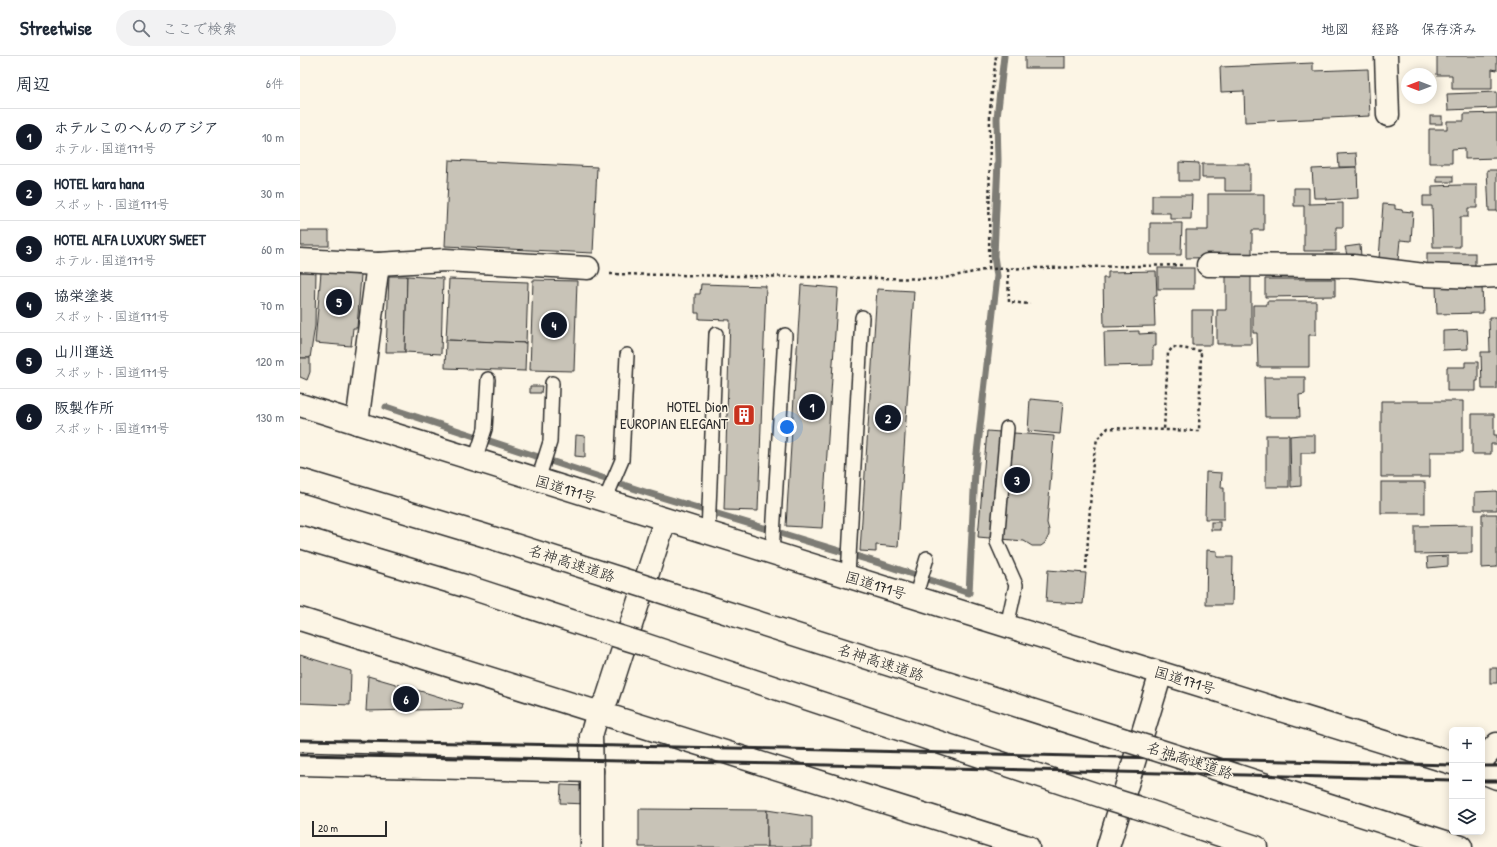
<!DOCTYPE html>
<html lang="ja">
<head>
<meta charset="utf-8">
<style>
	body { margin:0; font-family:"Patrick Hand","Klee One",sans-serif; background:#f2f2f3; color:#1f2937 }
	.controls { position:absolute; right:12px; bottom:12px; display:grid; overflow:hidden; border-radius:6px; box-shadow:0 2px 10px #0003 }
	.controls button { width:36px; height:36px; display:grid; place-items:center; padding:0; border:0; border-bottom:1px solid #e0e1e3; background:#fff; color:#1f2937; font:20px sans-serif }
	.compass { position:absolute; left:1101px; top:12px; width:36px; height:36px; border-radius:50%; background:#fff; box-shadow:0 2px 10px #0003; rotate:270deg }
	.scale { position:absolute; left:12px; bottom:10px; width:75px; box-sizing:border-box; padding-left:4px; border:2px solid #2b2b2b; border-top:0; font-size:11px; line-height:14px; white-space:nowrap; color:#2b2b2b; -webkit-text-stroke:3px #fcf5e5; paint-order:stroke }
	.you { position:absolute; left:487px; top:371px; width:14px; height:14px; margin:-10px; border:3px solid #fff; border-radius:50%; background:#1a73e8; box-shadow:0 0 0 6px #1a73e833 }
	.badge { display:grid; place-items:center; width:26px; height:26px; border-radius:50%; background:#111827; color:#fff; font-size:13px; font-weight:700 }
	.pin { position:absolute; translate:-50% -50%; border:2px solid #fff; box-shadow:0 1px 4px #0006 }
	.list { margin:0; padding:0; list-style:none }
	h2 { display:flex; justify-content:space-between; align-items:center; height:52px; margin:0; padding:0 16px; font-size:17px }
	h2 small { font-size:13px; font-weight:400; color:#747a83 }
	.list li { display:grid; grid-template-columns:26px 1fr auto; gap:12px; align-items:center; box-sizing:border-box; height:56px; padding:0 16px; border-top:1px solid #e0e1e3 }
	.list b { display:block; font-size:15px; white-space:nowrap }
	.list p { margin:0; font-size:13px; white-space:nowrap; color:#747a83 }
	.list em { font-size:13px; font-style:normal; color:#747a83 }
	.icon { flex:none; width:22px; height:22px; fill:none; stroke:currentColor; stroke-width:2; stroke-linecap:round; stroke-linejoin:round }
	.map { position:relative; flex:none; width:1197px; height:791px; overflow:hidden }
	header { display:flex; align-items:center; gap:24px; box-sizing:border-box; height:56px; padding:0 20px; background:#fff; border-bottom:1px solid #e0e1e3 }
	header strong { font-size:19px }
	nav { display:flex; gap:22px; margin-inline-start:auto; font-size:14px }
	.search { width:280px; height:36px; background:#f2f2f3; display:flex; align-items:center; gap:10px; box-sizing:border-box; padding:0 14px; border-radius:22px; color:#747a83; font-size:15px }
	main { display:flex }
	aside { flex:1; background:#fff }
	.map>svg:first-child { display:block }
</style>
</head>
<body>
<header>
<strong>Streetwise</strong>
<div class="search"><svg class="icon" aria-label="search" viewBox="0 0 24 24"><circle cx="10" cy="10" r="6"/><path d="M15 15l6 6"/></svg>ここで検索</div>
<nav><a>地図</a><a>経路</a><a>保存済み</a></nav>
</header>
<main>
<aside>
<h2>周辺<small>6件</small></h2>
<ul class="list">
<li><span class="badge">1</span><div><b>ホテルこのへんのアジア</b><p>ホテル · 国道171号</p></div><em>10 m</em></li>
<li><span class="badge">2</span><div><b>HOTEL kara hana</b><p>スポット · 国道171号</p></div><em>30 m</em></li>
<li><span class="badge">3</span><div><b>HOTEL ALFA LUXURY SWEET</b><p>ホテル · 国道171号</p></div><em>60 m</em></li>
<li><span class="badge">4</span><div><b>協栄塗装</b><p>スポット · 国道171号</p></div><em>70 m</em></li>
<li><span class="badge">5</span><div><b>山川運送</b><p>スポット · 国道171号</p></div><em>120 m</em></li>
<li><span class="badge">6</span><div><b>阪製作所</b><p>スポット · 国道171号</p></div><em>130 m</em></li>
</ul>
</aside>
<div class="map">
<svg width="1197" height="791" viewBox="0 0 1197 791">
	<rect width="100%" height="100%" fill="#fcf5e5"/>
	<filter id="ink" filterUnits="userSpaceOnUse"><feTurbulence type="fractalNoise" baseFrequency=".025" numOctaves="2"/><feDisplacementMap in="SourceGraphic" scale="8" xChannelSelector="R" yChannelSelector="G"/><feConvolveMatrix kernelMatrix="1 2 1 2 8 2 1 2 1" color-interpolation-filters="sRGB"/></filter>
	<g filter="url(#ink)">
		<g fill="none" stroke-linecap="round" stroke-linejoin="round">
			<!-- stream -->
			<path stroke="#7d7b74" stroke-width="7" d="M86 351 348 437 579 507 669 537 675 415 697 220 694 200 698 104 697 62 704 0"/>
		</g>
		<!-- building -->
		<g fill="#c8c3b7" stroke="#2b2b2b">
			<rect x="725" y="0" width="40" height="12"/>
			<path d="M1137 0H1197V14L1192 13V33H1152V19H1137Z"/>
			<path d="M1013 7V15L1068 13 1070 60 945 66 944 35 921 36 920 11Z"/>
			<path d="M1197 36V52L1148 54 1147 38Z"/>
			<path d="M1197 57V102L1165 103V92L1152 93V107H1129V73H1147V65H1164V58Z"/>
			<rect x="1130" y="60" width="12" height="8"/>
			<path d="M1056 97 1057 111H1039L1038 98Z"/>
			<path d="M149 104 297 111 293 197 145 190Z"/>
			<path d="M879 106 899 107V125H879Z"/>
			<path d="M902 108H950V135H925V122H902Z"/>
			<path d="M1057 111 1058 142 1026 144V142H1014L1012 113Z"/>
			<path d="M1187 114H1197V155H1189Z"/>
			<rect x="1137" y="120" width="16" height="6"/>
			<path d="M1160 129H1177V152H1168V161H1160V191H1133L1132 150H1123V140H1132V130Z"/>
			<path d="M994 132H1009V148L1043 147V171H1036V195H1004V150H994Z"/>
			<path d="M908 138H964V174H952V201L886 202V174H908Z"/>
			<path d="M852 139H892L891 163H870V157H852Z"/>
			<path d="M1083 148 1095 149V153L1102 154V155L1113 156 1111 185 1100 184 1098 205 1079 203Z"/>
			<path d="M850 167H882L881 199H850Z"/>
			<rect x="1" y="175" width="28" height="15"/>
			<path d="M1060 189 1061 200 1047 199 1045 191Z"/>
			<rect x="1127" y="197" width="48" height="15"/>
			<rect x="858" y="212" width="36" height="21"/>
			<path d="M0 214H16L15 270 10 302H0Z"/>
			<path d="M856 215 857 240H854L855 270 804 271 803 222H808V216Z"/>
			<path d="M21 216 61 219 57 272H53L51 290 15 287Z"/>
			<path d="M926 218H951V288H917V254H926Z"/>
			<path d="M89 220H107L105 296H86Z"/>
			<path d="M107 220 143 222 141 298 105 296Z"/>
			<path d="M149 223 228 226 226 287 146 284Z"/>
			<path d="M965 223H1035V240L965 241Z"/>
			<path d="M233 224 277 225 274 315 230 314Z"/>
			<path d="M401 228 466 230 458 455 424 454 430 264 399 263V257H395V238H400Z"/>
			<path d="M501 229 538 232 522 472 486 470Z"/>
			<path d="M1182 230 1183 257 1137 258 1136 231Z"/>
			<path d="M577 233 614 235 598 491 576 489V496L560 495Z"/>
			<path d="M967 245H1016V279H1009V311H958L957 277H953V249H967Z"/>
			<path d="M892 254H913L912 289H892Z"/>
			<path d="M1189 261H1197V333H1182L1181 296H1190Z"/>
			<path d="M1167 274 1168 293 1143 294V275Z"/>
			<path d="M839 275V278L856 277V290H853V309L805 310 804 276Z"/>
			<path d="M146 284 226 287 225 315 145 312Z"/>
			<path d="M0 302H10V316L7 324 0 321Z"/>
			<path d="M1165 306H1178V325H1176V335H1147V311H1165Z"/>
			<path d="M964 321H1005V338L999 339 1000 361H965Z"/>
			<path d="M230 330H242L241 337H230Z"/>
			<path d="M730 343 763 346 760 378 728 375Z"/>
			<path d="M1081 345H1163V396H1130V421H1081Z"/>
			<path d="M1172 358H1194V379H1197V388H1191V398H1172Z"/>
			<path d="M687 375 754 380 747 467 749 474V479L745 487 741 490H732L724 485 678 481Z"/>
			<path d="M276 379 285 380V401L275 400Z"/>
			<rect x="966" y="379" width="23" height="52"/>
			<path d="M1000 379H1015V397H1001V430L991 431 990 380Z"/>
			<path d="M906 416 922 417 921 432H924V463H905Z"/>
			<rect x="1081" y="426" width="44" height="31"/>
			<path d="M1197 435V454H1175V436Z"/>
			<path d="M1182 458H1197V511L1182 512Z"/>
			<rect x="911" y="466" width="9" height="8"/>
			<path d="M1172 469V497L1115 498V470Z"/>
			<path d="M907 494 917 495V501H933L932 549H906Z"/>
			<path d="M1148 500V510L1128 512 1127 501Z"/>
			<path d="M748 514 786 517 783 548 746 546Z"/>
			<path d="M0 599 51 615 50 649 0 647Z"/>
			<rect x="1190" y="612" width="7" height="15"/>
			<path d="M68 620 127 637 163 648 162 653 66 655Z"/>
			<path d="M261 729 287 730V748L260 747Z"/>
			<path d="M339 753 467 754V791H339Z"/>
			<path d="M467 754 512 761V791H467Z"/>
		</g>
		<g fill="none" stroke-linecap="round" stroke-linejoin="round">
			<!-- lane casing -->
			<g stroke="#2b2b2b" stroke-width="16">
				<g id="lane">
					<path d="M175 404 185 373 188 323"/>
					<path d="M238 424 250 386 252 327"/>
					<path d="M305 444 322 404 327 299"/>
					<path d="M408 477 416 278"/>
					<path d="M472 497 485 279"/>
					<path d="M548 520 562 261"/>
					<path d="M615 542 627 502"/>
					<path d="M707 570 716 529 697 486 707 372"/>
				</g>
			</g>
			<!-- street casing -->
			<g stroke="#2b2b2b" stroke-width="25">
				<g id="street">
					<path d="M1086 0 1088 59"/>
					<path d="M0 204 78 208 145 204 288 212"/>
					<path d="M908 209 1053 210 1124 219 1178 221 1197 220"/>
					<path d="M57 367 78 208"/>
					<path d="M298 656 307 643 365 464"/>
					<path d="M1182 704 1197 688"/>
					<path d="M292 715V791"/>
					<path d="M808 791 861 617"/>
				</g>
			</g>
			<!-- secondary casing -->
			<g stroke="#2b2b2b" stroke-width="25">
				<path id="secondary" d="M0 708 292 715 291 680 298 656"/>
			</g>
			<!-- highway casing -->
			<g stroke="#2b2b2b" stroke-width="25">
				<g id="highway">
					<path d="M0 349 707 570 861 617 1152 707"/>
					<path d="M0 424 183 479 331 526"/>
					<path d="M0 481 165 530 314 579"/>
					<path d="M359 535 825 684"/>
					<path d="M0 563 728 791"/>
					<path d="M343 588 807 742"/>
					<path d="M854 693 1161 791"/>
					<path d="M1182 716 1197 722"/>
					<path d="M836 751 956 791"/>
				</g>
			</g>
			<!-- path -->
			<g stroke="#2b2b2b" stroke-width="2.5" stroke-dasharray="3 3" stroke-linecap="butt">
				<path d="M689 213 690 54 696 0"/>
				<path d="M708 213 709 246 730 248"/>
				<path d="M310 218 639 223 689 213 885 209"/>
				<path d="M786 513 793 405 797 383 808 372 899 375 901 295 873 291 868 297 864 374"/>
			</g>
			<!-- lane -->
			<use href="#lane" stroke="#fcf5e5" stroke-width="13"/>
			<!-- street -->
			<use href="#street" stroke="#fcf5e5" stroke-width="22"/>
			<!-- secondary -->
			<use href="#secondary" stroke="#fcf5e5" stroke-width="22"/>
			<!-- highway -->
			<use href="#highway" stroke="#fcf5e5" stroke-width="22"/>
			<!-- rail -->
			<g stroke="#2b2b2b" stroke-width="3">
				<path d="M0 684 486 693 1152 709"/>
				<path d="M0 699 486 708 1152 724"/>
				<path d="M1182 710H1197"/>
				<path d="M1182 725H1197"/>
			</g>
			<!-- highway-bridge casing -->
			<g stroke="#2b2b2b" stroke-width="25" stroke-linecap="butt">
				<g id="highway-bridge">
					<path d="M331 526 359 535"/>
					<path d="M314 579 343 588"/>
					<path d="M825 684 854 693"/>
					<path d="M807 742 836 751"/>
				</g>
			</g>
			<!-- highway-bridge -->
			<use href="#highway-bridge" stroke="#fcf5e5" stroke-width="22"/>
		</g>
	</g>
	<!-- icons -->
	<defs>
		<g id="building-square" transform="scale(1.15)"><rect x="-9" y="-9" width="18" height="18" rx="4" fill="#c8321e" stroke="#fcf5e5"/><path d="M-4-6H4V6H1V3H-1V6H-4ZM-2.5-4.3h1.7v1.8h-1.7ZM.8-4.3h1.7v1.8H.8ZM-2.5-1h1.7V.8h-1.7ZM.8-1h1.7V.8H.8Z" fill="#fff"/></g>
	</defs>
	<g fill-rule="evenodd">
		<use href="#building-square" x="444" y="359"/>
	</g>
	<g text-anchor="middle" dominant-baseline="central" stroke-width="3" stroke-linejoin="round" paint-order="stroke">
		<!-- poi labels -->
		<g font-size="15" fill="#2b2b2b" stroke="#fcf5e5" text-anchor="end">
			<text x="428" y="350">HOTEL Dion<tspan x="428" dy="17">EUROPIAN ELEGANT</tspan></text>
		</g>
		<!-- street labels -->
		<g font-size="15" fill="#2b2b2b" stroke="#fcf5e5">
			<text transform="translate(266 433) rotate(17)">国道171号</text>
			<text transform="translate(272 507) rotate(18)">名神高速道路</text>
			<text transform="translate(576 529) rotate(17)">国道171号</text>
			<text transform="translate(581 606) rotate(18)">名神高速道路</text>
			<text transform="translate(885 624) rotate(17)">国道171号</text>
			<text transform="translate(890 704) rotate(18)">名神高速道路</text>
		</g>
	</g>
</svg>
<div class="controls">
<button>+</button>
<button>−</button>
<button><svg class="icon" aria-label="layers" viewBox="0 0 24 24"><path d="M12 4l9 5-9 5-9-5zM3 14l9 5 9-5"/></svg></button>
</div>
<svg class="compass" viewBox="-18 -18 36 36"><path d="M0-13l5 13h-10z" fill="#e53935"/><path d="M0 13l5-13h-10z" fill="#747a83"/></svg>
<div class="scale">20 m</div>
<div class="you"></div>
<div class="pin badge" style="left:512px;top:351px">1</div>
<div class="pin badge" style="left:588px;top:362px">2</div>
<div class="pin badge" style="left:717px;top:424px">3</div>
<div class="pin badge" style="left:254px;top:269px">4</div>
<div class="pin badge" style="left:39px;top:246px">5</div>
<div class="pin badge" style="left:106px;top:643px">6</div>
</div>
</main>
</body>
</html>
